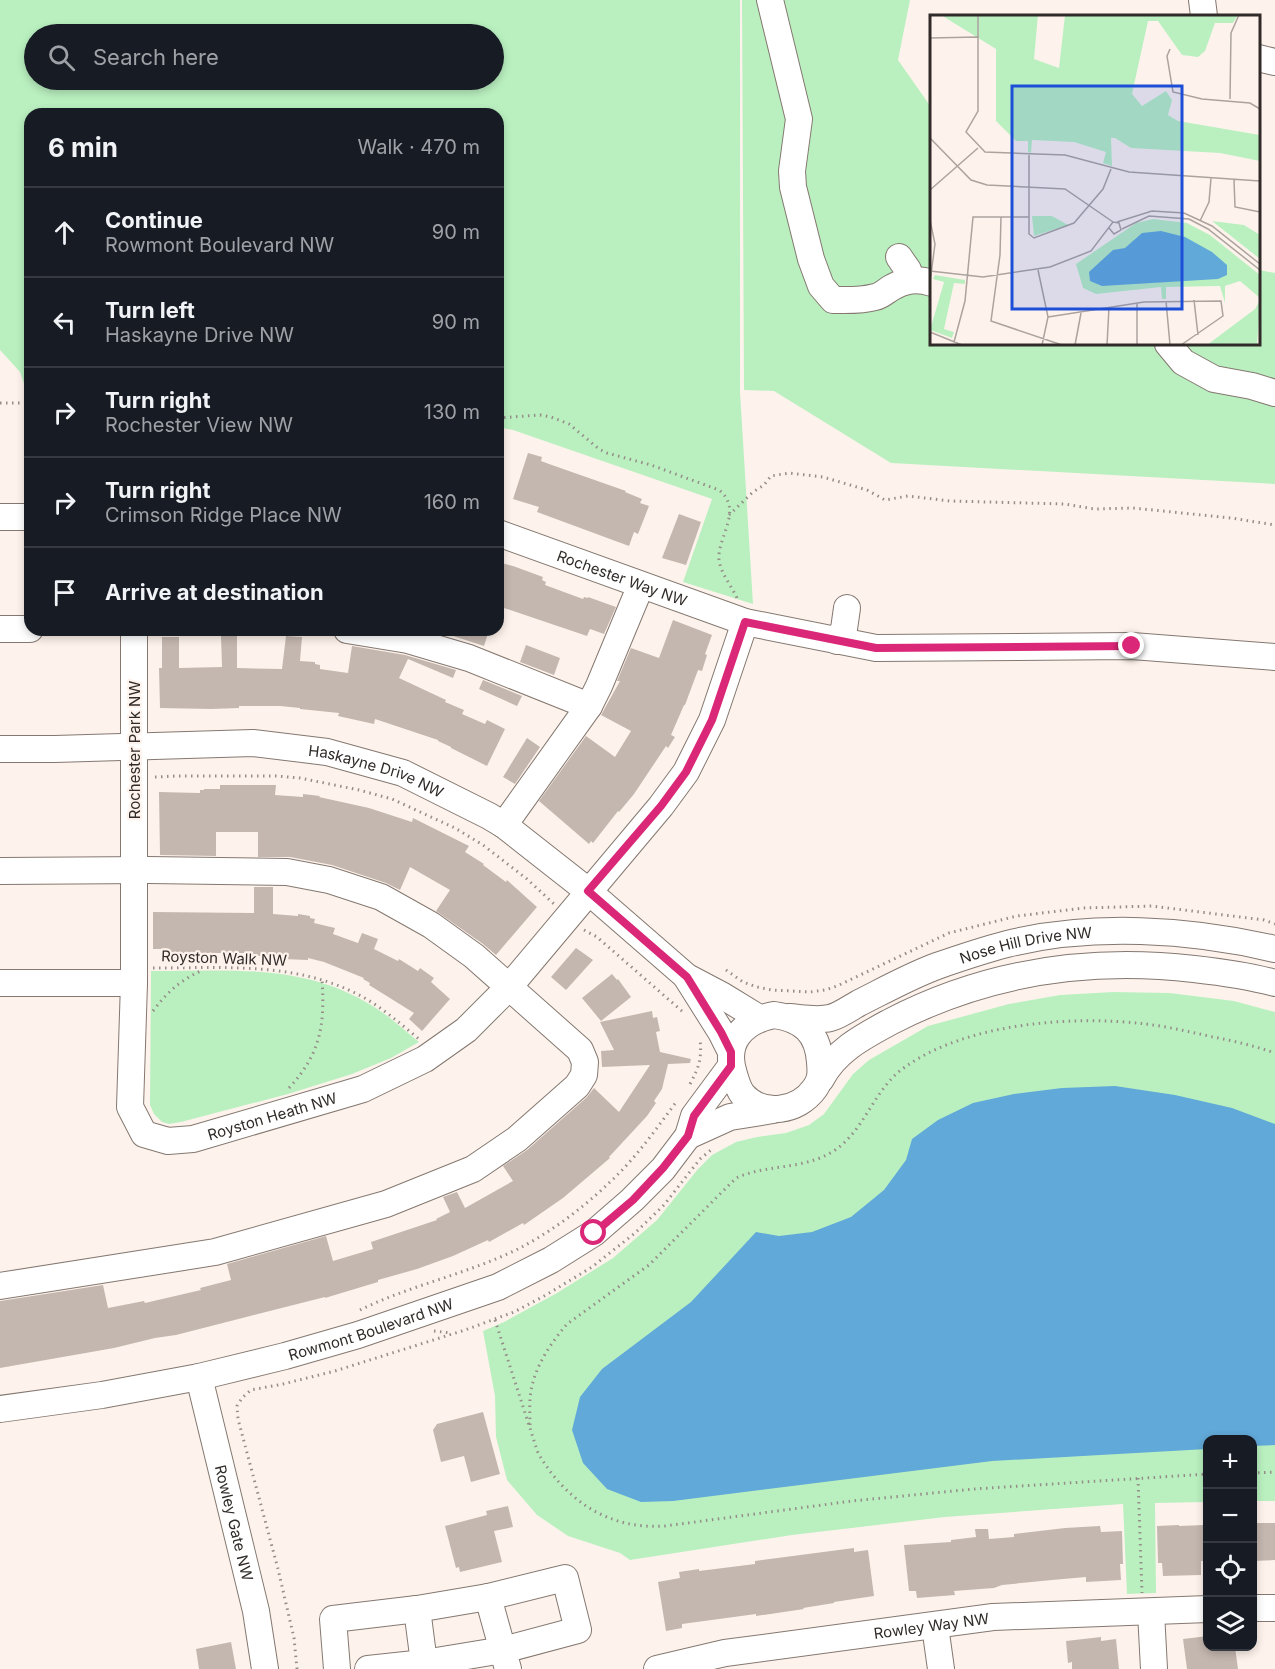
<!DOCTYPE html>
<html lang="en">
<head>
<meta charset="utf-8">
<style>
	body { margin:0; font-family:Inter,sans-serif; background:#242831; color:#f1f3f6 }
	.controls { position:absolute; right:18px; bottom:18px; display:grid; overflow:hidden; border-radius:12px; box-shadow:0 3px 9px #0003 }
	.controls button { width:54px; height:54px; display:grid; place-items:center; padding:0; border:0; border-bottom:2px solid #363941; background:#171b24; color:#f1f3f6; font:30px sans-serif }
	.stop { position:absolute; width:18px; height:18px; margin:-14px; border:4px solid #db2777; border-radius:50%; background:#fff }
	.stop.end { background:#db2777; border-color:#fff; box-shadow:0 2px 6px #0008 }
	.list { margin:0; padding:0; list-style:none }
	h2 { display:flex; justify-content:space-between; align-items:center; height:78px; margin:0; padding:0 24px; font-size:26px }
	h2 small { font-size:20px; font-weight:400; color:#9ea1a6 }
	.list li { display:grid; grid-template-columns:39px 1fr auto; gap:18px; align-items:center; box-sizing:border-box; height:90px; padding:0 24px; border-top:2px solid #363941 }
	.list b { display:block; font-size:22px; white-space:nowrap }
	.list p { margin:0; font-size:20px; white-space:nowrap; color:#9ea1a6 }
	.list em { font-size:20px; font-style:normal; color:#9ea1a6 }
	.icon { flex:none; width:33px; height:33px; fill:none; stroke:currentColor; stroke-width:2; stroke-linecap:round; stroke-linejoin:round }
	.map { position:relative; flex:none; width:1275px; height:1669px; overflow:hidden }
	.search { position:absolute; background:#171b24; box-shadow:0 3px 9px #0003; left:24px; top:24px; width:480px; height:66px; display:flex; align-items:center; gap:15px; box-sizing:border-box; padding:0 21px; border-radius:33px; color:#9ea1a6; font-size:22px }
	.panel { position:absolute; background:#171b24; box-shadow:0 3px 9px #0003; left:24px; top:108px; width:480px; height:528px; border-radius:18px }
	.map>svg:first-child { display:block }
</style>
</head>
<body>
<div class="map">
<svg width="1275" height="1669" viewBox="0 0 1275 1669">
	<rect width="100%" height="100%" fill="#fef3ec"/>
	<!-- green -->
	<g fill="#baf0c0" fill-rule="evenodd">
		<path d="M0 0H740V392L753 604 683 582 712 499 513 430 498 427V114H30V401L20 372 0 350ZM34 34H494V80H34Z"/>
		<path d="M742 0H910L898 60 931 107 932 344H1258L1259 270 1275 273V484L891 463 774 391 744 390Z"/>
		<path d="M151 971C228 971 303 963 371 1005 388 1015 403 1029 419 1042L391 1058 352 1074 288 1094 181 1122 169 1124 162 1122 154 1114 150 1105Z"/>
		<path d="M1113 992 1170 993 1234 1001 1275 1012V1501H1253L1252 1440H1208L1207 1502 1155 1503 1156 1593 1127 1594 1123 1504 945 1517 792 1535 630 1560 620 1553 568 1536 537 1515 507 1480 496 1437 495 1396 483 1331 504 1322 557 1293 613 1258 657 1220 698 1169 712 1155 736 1142 757 1137 786 1133 809 1125 824 1114 853 1074 869 1060 928 1026 1009 1004 1060 995Z"/>
	</g>
	<!-- water -->
	<path fill="#61a9d8" d="M1115 1086 1175 1095 1232 1108 1275 1124V1445L1253 1446 1252 1440H1208L1207 1449 992 1461 673 1501 641 1502 607 1489 583 1463 572 1430 580 1397 602 1369 691 1302 756 1232 779 1236 812 1232 851 1217 884 1190 906 1160 912 1139 938 1120 973 1103 1014 1094 1062 1088Z"/>
	<!-- building -->
	<g fill="#c4b7af">
		<path d="M528 453 542 457 541 461 549 464 626 491 625 492 642 499 640 503 649 506 638 534 634 532 629 546 537 512 539 507 513 499Z"/>
		<path d="M679 514 701 522 686 565 662 558Z"/>
		<path d="M498 562 513 566 543 577 542 580 546 582 545 585 583 599 584 597 588 598V597L616 607 604 634 590 629 587 636 498 606Z"/>
		<path d="M673 620 712 635 705 654 707 655 702 671 698 670 685 705H684L671 735 675 737 668 748 666 746 634 794 619 812 618 811 593 843 591 841 589 844 539 801 586 736 615 757 631 731 601 715 620 681H617L631 648 659 658Z"/>
		<path d="M445 630H489L484 646 444 633Z"/>
		<path d="M221 636H237V668L282 669 286 636 302 637 300 661 315 662V664L320 665V669L348 673 352 646 405 655 456 670 453 678 408 659 399 678 446 700 445 702 464 710 462 714 485 724 487 720 505 729 487 766 451 748V747L438 741V740L375 719 374 724 338 716 339 713 300 709V708L280 706H239V708L211 709 160 708 159 668H162V637H179V668L222 667Z"/>
		<path d="M526 645 560 658 554 675 520 662Z"/>
		<path d="M483 680 522 696 517 706 479 689Z"/>
		<path d="M527 738 540 747 515 784 503 777Z"/>
		<path d="M220 785H276L275 795 303 797V794L320 796 319 797 369 808 412 822 413 818 469 846 465 852 484 864 483 865 506 882 507 880 537 907 496 955 483 944 436 911 450 890 410 867 400 890 386 883 332 865 290 857H258V832H216V856L160 855 159 792 200 793V790H204V789H220Z"/>
		<path d="M254 887H273V914L298 916V914L310 916V918L315 919 314 923 335 928 333 934 358 943 362 933 378 939 374 949 398 961 399 959 418 971 420 968 434 978 431 982 450 999 422 1031 409 1019 414 1013 369 985 370 983 363 979 364 978 324 962 308 958V960L282 959 283 956H252V953H164V949H153V912L254 913Z"/>
		<path d="M576 948 593 960 566 990 551 977Z"/>
		<path d="M612 974 617 980 618 979 631 997 601 1021 582 998Z"/>
		<path d="M652 1011 653 1018 657 1017 660 1031 656 1032 660 1052 691 1059 690 1063 668 1064 662 1089 654 1101 656 1103 647 1116 609 1157 610 1158 563 1198 524 1225 523 1223 489 1242 488 1240 453 1256 417 1269 378 1280V1282L325 1298V1297L176 1335 155 1338 114 1348 0 1368V1301L103 1285 108 1308 144 1301 145 1303 201 1290 200 1288 231 1280 227 1264 326 1236 333 1261 373 1249 371 1242 437 1220 436 1219 450 1212 443 1197 457 1192 465 1208 513 1181 503 1166 527 1150 587 1097 594 1088 619 1112 650 1065 602 1067 601 1051 614 1050 600 1022Z"/>
		<path d="M483 1412 500 1474 471 1482 464 1456 441 1462 433 1430 437 1424Z"/>
		<path d="M508 1506 513 1527 494 1531 502 1562 460 1572 459 1567 456 1568 445 1526 487 1515 486 1511Z"/>
		<path d="M1252 1523H1275V1560L1252 1561Z"/>
		<path d="M1179 1525V1526L1204 1525 1206 1561H1201V1575L1163 1576 1162 1563H1158L1157 1526Z"/>
		<path d="M1100 1526 1101 1532 1122 1531 1123 1564H1120L1121 1580 1086 1582V1577L1052 1580 1002 1585 994 1588 954 1591 955 1595 917 1598 916 1591H909L904 1545 951 1542V1540L976 1537 975 1529H988L989 1539 1014 1537V1534L1065 1528Z"/>
		<path d="M854 1548V1552L868 1550 874 1596 834 1602V1603L803 1608 804 1609 756 1616V1614L682 1624V1628L666 1631 658 1582 680 1578 679 1572 699 1569V1571L755 1564V1561Z"/>
		<path d="M1208 1636V1647H1235L1238 1669H1187L1183 1639Z"/>
		<path d="M1101 1637V1641L1116 1639 1119 1669H1072V1662L1068 1663 1066 1641Z"/>
		<path d="M231 1642 236 1669H199L196 1649Z"/>
	</g>
	<g fill="none" stroke-linecap="round" stroke-linejoin="round">
		<!-- minor casing -->
		<g stroke="#847870" stroke-width="28">
			<g id="minor">
				<path d="M770 0 799 119 792 171 793 187 811 259 821 286 833 300C847 300 861 301 875 297 881 296 886 291 891 288 905 280 916 278 932 283"/>
				<path d="M1202 0 1204 16"/>
				<path d="M1258 58 1275 62"/>
				<path d="M899 257 908 270 911 279"/>
				<path d="M1168 344 1183 362 1214 379 1252 386 1275 393"/>
				<path d="M0 517H30"/>
				<path id="s1" d="M498 533 745 622 876 648 1132 646 1275 657"/>
				<path d="M0 629H30"/>
				<path id="s2" d="M134 630V983L130 1107 144 1134 168 1141 193 1139 363 1089 425 1059 466 1030 509 987 661 806 686 772 712 720 745 622"/>
				<path d="M347 630 408 640 469 658 589 706"/>
				<path d="M837 641 844 629 847 608"/>
				<path id="s3" d="M0 749H55L253 743 327 752 403 773 489 816 504 825 588 891 687 977 723 996 759 1018"/>
				<path d="M504 825 589 706 599 686 641 585"/>
				<path d="M0 871 148 870 287 872 329 880 381 897 431 925 474 956 580 1050 585 1062 584 1075 577 1086 517 1139 473 1169 386 1204 215 1252 0 1286"/>
				<path d="M687 978 721 1032 731 1052"/>
				<path d="M0 983H134"/>
				<path d="M774 1015C803 1019 818 1033 820 1062 821 1074 821 1079 815 1088 798 1112 763 1117 743 1095 738 1089 736 1081 734 1074 723 1041 744 1021 774 1015Z"/>
				<path id="s4" d="M789 1017C802 1018 817 1021 830 1018 839 1016 850 1008 859 1003 885 990 910 976 937 966 960 958 984 950 1007 944 1092 923 1190 929 1275 949"/>
				<path d="M821 1079C835 1051 864 1036 890 1022 986 972 1088 957 1194 969 1221 972 1249 976 1275 983"/>
				<path d="M688 1136 730 1117 773 1110"/>
				<path id="s5" d="M199 1377 256 1611 265 1669"/>
				<path id="s6" d="M0 1409 102 1395 199 1377 285 1356 358 1335 498 1287 551 1260 594 1233 632 1200 663 1169 688 1136 694 1116 731 1066"/>
				<path d="M488 1597 508 1669"/>
				<path d="M1252 1608H1275"/>
				<path d="M417 1609 424 1663"/>
				<path d="M1151 1612 1154 1669"/>
				<path d="M935 1626 941 1669"/>
				<path d="M337 1669 333 1619 417 1609 488 1597 565 1578 578 1630 503 1650 424 1663 368 1669"/>
				<path id="s7" d="M657 1669 725 1653 993 1617 1208 1609"/>
			</g>
		</g>
		<!-- path -->
		<g stroke="#958d88" stroke-width="3" stroke-dasharray="1.5 4.5" stroke-linecap="butt">
			<path d="M0 403H30"/>
			<path d="M498 418 540 415 551 417 569 424 599 449 607 453 651 465 719 490C744 510 717 537 719 560 721 574 731 585 737 598"/>
			<path d="M729 515 753 492 764 485 771 476 789 473 823 477 867 490 885 500 908 496 950 501 1064 504 1095 509 1133 508 1231 518 1275 525"/>
			<path d="M155 777 176 776H275L300 778 359 790 392 799 455 828 483 845 527 879 554 904"/>
			<path d="M584 930 597 937 683 1012"/>
			<path d="M153 968C227 968 302 961 368 1000 386 1011 402 1025 419 1039"/>
			<path d="M726 970 743 982 757 987 772 990 810 992 825 990 837 986 949 933 1017 916 1084 908 1152 906 1264 920 1275 924"/>
			<path d="M153 1011C167 992 182 979 203 970"/>
			<path d="M690 1084C699 1067 702 1059 700 1039"/>
			<path d="M289 1088C321 1053 325 1025 322 979"/>
			<path d="M360 1310C411 1285 467 1274 518 1249 551 1232 583 1208 610 1182 636 1158 656 1129 677 1101"/>
			<path d="M495 1320 538 1453C566 1501 609 1530 665 1526L852 1501 974 1489 1208 1474"/>
			<path d="M434 1331 451 1333"/>
			<path d="M530 1425C530 1414 529 1402 531 1391 535 1366 551 1343 567 1324L649 1265 736 1178C767 1164 802 1170 832 1152 865 1132 873 1089 905 1067 967 1023 1072 1015 1146 1024 1169 1027 1191 1032 1213 1037 1234 1041 1255 1046 1275 1053"/>
			<path d="M1252 1473 1275 1472"/>
			<path d="M1138 1478 1142 1593"/>
			<path d="M297 1669 294 1638 278 1569 238 1419 237 1406 242 1398 251 1390 283 1384 335 1371 465 1330 514 1312 546 1295 592 1267 635 1233 664 1205 700 1159 711 1150"/>
		</g>
		<!-- minor -->
		<use href="#minor" stroke="#fff" stroke-width="26"/>
	</g>
	<g fill="none" stroke-linecap="round" stroke-linejoin="round">
		<!-- route -->
		<path stroke="#db2777" stroke-width="8" d="M594 1233 633 1200 663 1168 688 1136 694 1116 731 1066V1052L721 1032 687 977 588 891 661 806 686 772 712 720 745 622 876 648 1132 646"/>
	</g>
	<g text-anchor="middle" dominant-baseline="central" stroke-width="4.5" stroke-linejoin="round" paint-order="stroke">
		<!-- street labels -->
		<g font-size="15" fill="#302b28" stroke="#fef3ec">
			<text stroke="none"><textPath href="#s1" startOffset="132">Rochester Way NW</textPath></text>
			<text transform="translate(134 750) rotate(-90)">Rochester Park NW</text>
			<text stroke="none"><textPath href="#s3" startOffset="380">Haskayne Drive NW</textPath></text>
			<text stroke="none"><textPath href="#s4" startOffset="252">Nose Hill Drive NW</textPath></text>
			<text transform="translate(224 958) rotate(2)">Royston Walk NW</text>
			<text stroke="none"><textPath href="#s2" startOffset="640">Royston Heath NW</textPath></text>
			<text stroke="none"><textPath href="#s6" startOffset="380">Rowmont Boulevard NW</textPath></text>
			<text stroke="none"><textPath href="#s5" startOffset="150">Rowley Gate NW</textPath></text>
			<text stroke="none"><textPath href="#s7" startOffset="278">Rowley Way NW</textPath></text>
		</g>
	</g>
	<!-- overview -->
	<g transform="translate(930 15)">
		<rect width="330" height="330" fill="#fef3ec"/>
		<path d="M11 0H108L104 44 129 53 135 0H308L303 8H285L275 36 268 42 252 40 228 6H218L202 79 212 91 236 76 242 85 238 100 248 106 330 120V146L290 138 201 133 185 123H181L182 151 173 148 176 137 144 127 102 125 101 138 98 137V126H86L66 106V34ZM102 201H122L138 210 104 221ZM223 204 257 208 280 220 330 260V283L310 266 295 271V288L290 271 236 272V284H232L231 272 166 279 153 273 146 249 206 208ZM282 206 314 210 330 220V244ZM5 260 35 265V269L24 268 14 314 24 317 22 323 0 315 14 267 3 264ZM330 285 327 330H277L325 294Z" fill="#baf0c0"/>
		<path d="M231 216 255 222 282 237 297 250V260L288 264 172 271 160 266 159 257 183 235 195 233 212 218Z" fill="#61a9d8"/>
		<path fill="none" stroke="#aca39e" stroke-width="1.5" d="M48 0V22M0 23 48 22V96L36 117 55 137 135 140 199 157 330 166M240 34 237 41 243 77 272 84 320 88 330 94M300 84 301 18 309 0M0 123 41 165 57 170 135 174 183 207M99 140V219L104 223 144 208 173 174 181 154M304 165 305 192 330 197M0 175 48 133M71 202 70 240 61 306 132 330M0 205 5 229 0 267M270 206 279 187 281 163M187 207 222 196 254 198 282 211 330 249M192 214 219 201 259 204 278 214 330 255M108 255 118 302 112 330M0 256 53 262 120 252 161 236 183 207 189 208 191 215 184 219 179 213M264 285 268 320M236 286 240 330M207 288V330M118 302 214 287 291 286 293 301 251 330M0 317 32 330M24 327 35 286 43 202H99M145 330 151 298M177 330 179 292"/>
		<path fill="#1d4ed8" fill-opacity="0.15" stroke="#1d4ed8" stroke-width="3" d="M82 71H252V294H82Z"/>
		<rect width="330" height="330" fill="none" stroke="#302b28" stroke-width="3"/>
	</g>
</svg>
<div class="controls">
<button>+</button>
<button>−</button>
<button><svg class="icon" aria-label="locate" viewBox="0 0 24 24"><circle cx="12" cy="12" r="6"/><path d="M12 2v4M12 18v4M2 12h4M18 12h4"/></svg></button>
<button><svg class="icon" aria-label="layers" viewBox="0 0 24 24"><path d="M12 4l9 5-9 5-9-5zM3 14l9 5 9-5"/></svg></button>
</div>
<div class="stop" style="left:594px;top:1233px"></div>
<div class="stop end" style="left:1132px;top:646px"></div>
<div class="search"><svg class="icon" aria-label="search" viewBox="0 0 24 24"><circle cx="10" cy="10" r="6"/><path d="M15 15l6 6"/></svg>Search here</div>
<section class="panel">
<h2>6 min<small>Walk · 470 m</small></h2>
<ul class="list">
<li><svg class="icon" aria-label="ahead" viewBox="0 0 24 24"><path d="M12 20V5M6 11l6-6 6 6"/></svg><div><b>Continue</b><p>Rowmont Boulevard NW</p></div><em>90 m</em></li>
<li><svg class="icon" aria-label="left" viewBox="0 0 24 24"><path d="M17 20v-9H6M10 6l-5 5 5 5"/></svg><div><b>Turn left</b><p>Haskayne Drive NW</p></div><em>90 m</em></li>
<li><svg class="icon" aria-label="right" viewBox="0 0 24 24"><path d="M7 20v-9h11M14 6l5 5-5 5"/></svg><div><b>Turn right</b><p>Rochester View NW</p></div><em>130 m</em></li>
<li><svg class="icon" aria-label="right" viewBox="0 0 24 24"><path d="M7 20v-9h11M14 6l5 5-5 5"/></svg><div><b>Turn right</b><p>Crimson Ridge Place NW</p></div><em>160 m</em></li>
<li><svg class="icon" aria-label="arrive" viewBox="0 0 24 24"><path d="M6 21V4h12l-3 4 3 4H6"/></svg><div><b>Arrive at destination</b></div></li>
</ul>
</section>
</div>
</body>
</html>
